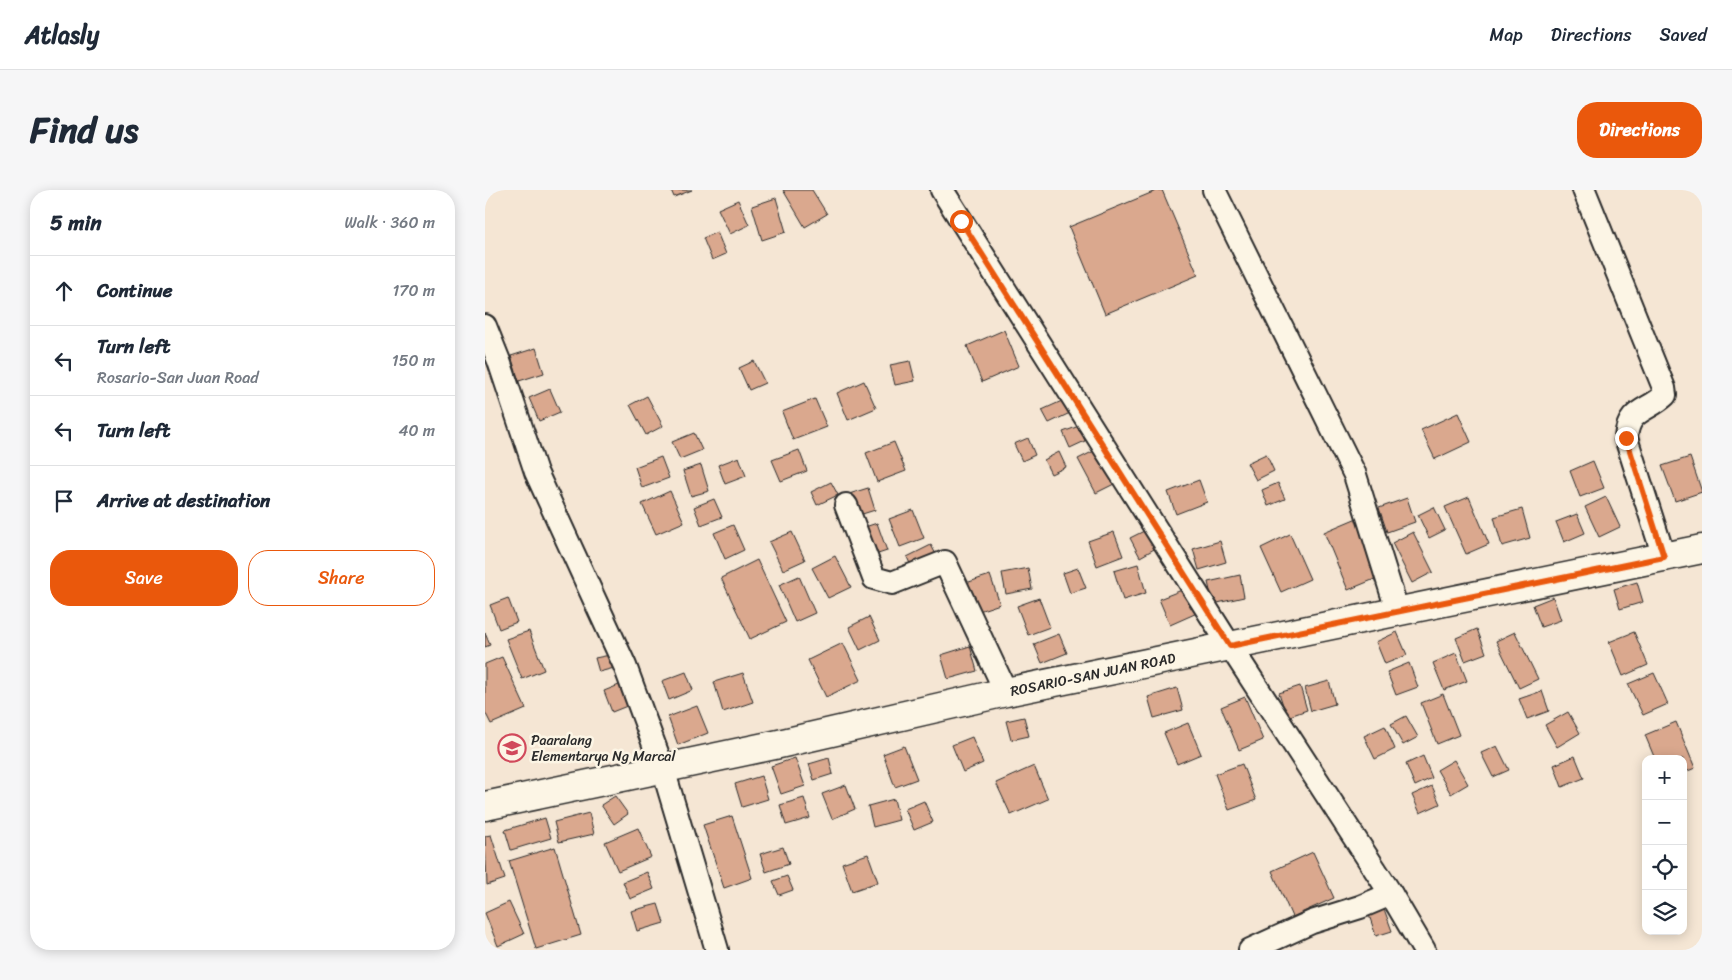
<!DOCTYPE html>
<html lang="en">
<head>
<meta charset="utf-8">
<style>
	body { margin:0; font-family:Sriracha,sans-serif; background:#f6f6f7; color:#1f2937 }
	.controls { position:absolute; right:15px; bottom:15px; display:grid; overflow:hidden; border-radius:10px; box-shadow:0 2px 12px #0003 }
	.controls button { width:45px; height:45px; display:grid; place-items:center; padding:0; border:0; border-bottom:1px solid #e0e1e3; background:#fff; color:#1f2937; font:25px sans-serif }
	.stop { position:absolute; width:15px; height:15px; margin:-11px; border:4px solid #ea580c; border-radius:50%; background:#fff }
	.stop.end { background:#ea580c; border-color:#fff; box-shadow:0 1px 5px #0008 }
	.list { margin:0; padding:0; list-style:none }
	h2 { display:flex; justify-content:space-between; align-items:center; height:65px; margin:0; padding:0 20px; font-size:21px }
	h2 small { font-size:16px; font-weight:400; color:#747a83 }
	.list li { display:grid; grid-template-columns:32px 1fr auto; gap:15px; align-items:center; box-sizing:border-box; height:70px; padding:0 20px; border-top:1px solid #e0e1e3 }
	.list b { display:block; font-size:19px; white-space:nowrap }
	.list p { margin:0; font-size:16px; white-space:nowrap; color:#747a83 }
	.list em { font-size:16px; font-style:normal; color:#747a83 }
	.actions { display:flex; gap:10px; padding:15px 20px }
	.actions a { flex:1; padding:11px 0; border:1px solid #ea580c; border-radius:20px; text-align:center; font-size:18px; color:#ea580c }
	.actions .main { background:#ea580c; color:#fff }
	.icon { flex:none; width:28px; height:28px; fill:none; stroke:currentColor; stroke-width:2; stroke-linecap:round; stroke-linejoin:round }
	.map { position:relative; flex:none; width:1217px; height:760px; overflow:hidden; border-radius:20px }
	header { display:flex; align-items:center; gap:30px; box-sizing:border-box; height:70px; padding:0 25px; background:#fff; border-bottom:1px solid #e0e1e3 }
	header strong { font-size:24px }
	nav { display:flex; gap:28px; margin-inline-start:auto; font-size:18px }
	.intro { display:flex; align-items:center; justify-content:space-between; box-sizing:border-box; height:120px; padding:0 30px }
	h1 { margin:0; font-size:35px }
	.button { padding:12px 22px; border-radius:20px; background:#ea580c; color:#fff; font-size:18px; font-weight:700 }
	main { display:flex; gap:30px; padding:0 30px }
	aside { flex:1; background:#fff; border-radius:20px; box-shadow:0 2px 12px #0003 }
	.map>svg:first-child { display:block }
</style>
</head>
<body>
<header>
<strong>Atlasly</strong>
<nav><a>Map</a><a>Directions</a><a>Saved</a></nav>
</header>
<div class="intro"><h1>Find us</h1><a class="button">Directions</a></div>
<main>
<aside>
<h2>5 min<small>Walk · 360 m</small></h2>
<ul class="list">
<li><svg class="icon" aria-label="ahead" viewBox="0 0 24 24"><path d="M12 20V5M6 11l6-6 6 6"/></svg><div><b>Continue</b></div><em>170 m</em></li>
<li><svg class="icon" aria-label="left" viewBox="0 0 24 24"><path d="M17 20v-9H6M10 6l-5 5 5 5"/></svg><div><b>Turn left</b><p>Rosario-San Juan Road</p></div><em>150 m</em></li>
<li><svg class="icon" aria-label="left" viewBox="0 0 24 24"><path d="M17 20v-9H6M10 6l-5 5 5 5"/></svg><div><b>Turn left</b></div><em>40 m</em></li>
<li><svg class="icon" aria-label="arrive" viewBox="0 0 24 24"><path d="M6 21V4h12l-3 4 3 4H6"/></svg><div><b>Arrive at destination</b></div></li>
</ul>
<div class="actions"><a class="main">Save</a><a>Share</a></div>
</aside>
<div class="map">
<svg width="1217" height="760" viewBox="0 0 1217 760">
	<rect width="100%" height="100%" fill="#f5e6d4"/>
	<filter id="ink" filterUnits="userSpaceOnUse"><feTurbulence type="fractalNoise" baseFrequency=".02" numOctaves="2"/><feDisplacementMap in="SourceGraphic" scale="10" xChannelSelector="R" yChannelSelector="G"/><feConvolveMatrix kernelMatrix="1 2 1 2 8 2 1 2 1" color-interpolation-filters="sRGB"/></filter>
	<g filter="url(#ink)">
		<!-- building -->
		<g fill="#daa88e" stroke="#2b2b2b">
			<path d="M186 0H207L189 7Z"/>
			<path d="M298 0H327L342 24 320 37Z"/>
			<path d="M673 0H677L713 85 620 124 584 37Z"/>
			<path d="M291 8 301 42 277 50 267 16Z"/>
			<path d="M253 10 264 35 245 44 233 19Z"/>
			<path d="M232 42 241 64 227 70 218 48Z"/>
			<path d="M519 140 534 176 497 192 482 156Z"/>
			<path d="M51 158 59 183 34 191 26 166Z"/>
			<path d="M269 171 280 193 264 200 254 178Z"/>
			<path d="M425 171 430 191 410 195 405 175Z"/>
			<path d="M379 191 391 218 363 230 352 203Z"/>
			<path d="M65 199 75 222 54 231 44 208Z"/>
			<path d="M162 206 178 236 161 245 145 215Z"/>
			<path d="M330 209 342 237 308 250 297 222Z"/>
			<path d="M579 210 585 223 564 233 557 220Z"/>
			<path d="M973 223 986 252 950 269 936 240Z"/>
			<path d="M594 236 600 251 585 258 578 242Z"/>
			<path d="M209 243 217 260 195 269 187 252Z"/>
			<path d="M543 248 550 265 537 271 529 254Z"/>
			<path d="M409 252 421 281 392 292 381 263Z"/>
			<path d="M314 260 322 281 296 291 287 270Z"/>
			<path d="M611 260 629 294 611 303 593 269Z"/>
			<path d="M574 262 581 277 566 284 559 270Z"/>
			<path d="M781 264 789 281 771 290 762 273Z"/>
			<path d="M176 267 184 288 157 298 150 277Z"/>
			<path d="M254 267 261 286 240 294 233 275Z"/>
			<path d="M1205 267 1217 302 1190 311 1177 276Z"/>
			<path d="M1108 271 1119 298 1095 307 1085 281Z"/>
			<path d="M216 275 224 301 206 306 198 281Z"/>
			<path d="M714 290 722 312 691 324 683 302Z"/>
			<path d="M346 292 353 305 332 315 326 302Z"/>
			<path d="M793 293 800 309 783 316 777 300Z"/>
			<path d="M383 298 390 320 371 326 364 304Z"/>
			<path d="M185 301 199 332 171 344 157 314Z"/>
			<path d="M984 307 1004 354 981 364 960 317Z"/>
			<path d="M1121 307 1135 337 1114 347 1100 317Z"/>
			<path d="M922 308 930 332 902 342 894 318Z"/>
			<path d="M229 309 237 327 216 335 209 317Z"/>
			<path d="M949 317 960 340 944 348 933 325Z"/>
			<path d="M1037 319 1045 348 1017 356 1009 327Z"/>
			<path d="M428 320 439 348 415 357 404 329Z"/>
			<path d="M1092 324 1100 343 1079 352 1071 332Z"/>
			<path d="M872 328 897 386 863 400 839 342Z"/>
			<path d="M392 333 402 361 387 366 377 338Z"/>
			<path d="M248 335 259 360 240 369 229 343Z"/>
			<path d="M661 340 671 358 655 367 645 348Z"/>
			<path d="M307 342 320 370 298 380 284 352Z"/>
			<path d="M629 342 638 366 612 376 603 351Z"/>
			<path d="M928 342 948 382 927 393 907 353Z"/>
			<path d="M805 344 825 389 796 402 776 358Z"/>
			<path d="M735 351 741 372 714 380 708 359Z"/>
			<path d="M446 355 455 372 430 385 422 367Z"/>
			<path d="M350 366 366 397 343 408 327 378Z"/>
			<path d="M272 370 301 432 265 449 236 388Z"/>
			<path d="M653 374 661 403 638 410 629 381Z"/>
			<path d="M543 378 547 399 521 404 517 383Z"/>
			<path d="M593 378 601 398 585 403 578 383Z"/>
			<path d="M505 385 515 414 488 423 478 394Z"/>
			<path d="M755 385 759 407 728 414 723 392Z"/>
			<path d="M314 386 330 423 310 432 294 395Z"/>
			<path d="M1152 392 1158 412 1135 419 1129 399Z"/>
			<path d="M702 398 712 423 685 435 674 409Z"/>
			<path d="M1068 407 1076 430 1056 437 1048 415Z"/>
			<path d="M23 408 32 432 14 439 5 415Z"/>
			<path d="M554 408 565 437 543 445 532 416Z"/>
			<path d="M384 427 395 450 375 460 364 437Z"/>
			<path d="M992 439 1001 463 980 471 971 448Z"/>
			<path d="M44 441 59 480 37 489 21 449Z"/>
			<path d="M912 442 922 465 900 474 891 452Z"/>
			<path d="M1030 442 1053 489 1034 498 1011 451Z"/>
			<path d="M1149 442 1163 475 1138 486 1124 452Z"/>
			<path d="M0 443 5 455 0 457Z"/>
			<path d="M574 444 582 463 557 473 549 454Z"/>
			<path d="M358 453 376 490 341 507 323 470Z"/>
			<path d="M485 456 492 481 463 489 456 465Z"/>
			<path d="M971 463 982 491 959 500 948 473Z"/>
			<path d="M130 464 133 477 114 482 110 468Z"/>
			<path d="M17 467 41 519 6 534 0 522V474Z"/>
			<path d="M924 473 933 497 911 505 902 482Z"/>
			<path d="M201 482 208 500 184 510 177 491Z"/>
			<path d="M258 483 268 512 238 522 229 492Z"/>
			<path d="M1169 483 1183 514 1158 525 1143 494Z"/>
			<path d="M844 491 850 514 826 521 820 498Z"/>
			<path d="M139 493 147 514 127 522 119 501Z"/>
			<path d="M815 496 822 520 802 527 794 503Z"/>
			<path d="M692 498 698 520 669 528 663 507Z"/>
			<path d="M1057 501 1064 521 1042 529 1034 509Z"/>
			<path d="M958 504 974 545 952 554 936 513Z"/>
			<path d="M760 507 778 550 754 560 736 517Z"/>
			<path d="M212 516 223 543 193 555 183 527Z"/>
			<path d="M1083 522 1095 543 1072 557 1060 535Z"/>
			<path d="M921 526 933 547 918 555 906 534Z"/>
			<path d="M539 527 544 546 526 550 521 531Z"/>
			<path d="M1191 532 1210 578 1198 583V569H1170L1160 545Z"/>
			<path d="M703 533 716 564 692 574 679 543Z"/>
			<path d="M900 536 910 559 890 569 879 546Z"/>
			<path d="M487 547 498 573 478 582 467 555Z"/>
			<path d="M419 556 432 589 410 597 398 564Z"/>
			<path d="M1012 556 1024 580 1008 587 996 563Z"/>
			<path d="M938 566 947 588 930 596 921 574Z"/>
			<path d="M1090 566 1099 588 1077 597 1069 575Z"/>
			<path d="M310 568 320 596 296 604 286 576Z"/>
			<path d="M344 568 348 584 329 590 324 574Z"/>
			<path d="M969 570 983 594 966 604 952 580Z"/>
			<path d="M757 574 771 610 744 620 730 584Z"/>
			<path d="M549 576 563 609 526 625 511 593Z"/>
			<path d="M276 586 283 609 257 617 250 594Z"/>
			<path d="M361 595 370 619 347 629 337 604Z"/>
			<path d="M947 596 955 614 935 623 927 605Z"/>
			<path d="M130 606 143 624 129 634 116 615Z"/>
			<path d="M319 608 325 628 301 635 295 615Z"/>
			<path d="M409 609 414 630 388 637 383 616Z"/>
			<path d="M439 611 448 632 429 640 420 619Z"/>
			<path d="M104 623 109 644 74 652 69 632Z"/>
			<path d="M247 626 267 688 239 698 218 635Z"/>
			<path d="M60 628 66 648 26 660 20 640Z"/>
			<path d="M153 638 166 667 133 681 120 652Z"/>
			<path d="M6 645 20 689 2 695 0 646Z"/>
			<path d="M70 657 96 745 51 759 24 671Z"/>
			<path d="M298 657 304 674 281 682 275 664Z"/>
			<path d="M828 662 849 708 807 727 787 681Z"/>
			<path d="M383 664 393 692 367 701 357 673Z"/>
			<path d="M162 682 169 699 145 709 138 692Z"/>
			<path d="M302 686 308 700 294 705 288 691Z"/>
			<path d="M24 712 39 744 13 756 0 723Z"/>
			<path d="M173 714 179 733 152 741 146 721Z"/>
			<path d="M899 719 907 741 891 746 884 725Z"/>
		</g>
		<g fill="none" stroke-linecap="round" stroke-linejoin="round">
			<!-- minor casing -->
			<g stroke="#2b2b2b" stroke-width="26">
				<g id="minor">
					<path d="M457 0 745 456 906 704 939 760"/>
					<path d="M729 0 870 285 913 423"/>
					<path d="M1099 0 1179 198 1180 205C1162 222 1143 219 1141 248L1179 367"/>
					<path d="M0 136 14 171 51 282 140 476 178 579 232 760"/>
					<path d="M361 315 389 388 407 393 460 372 521 502"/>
					<path d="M765 760 827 732 875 717 906 704"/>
				</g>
			</g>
			<!-- major casing -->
			<g stroke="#2b2b2b" stroke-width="31">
				<g id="major">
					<path id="s1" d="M0 616 294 554 521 502 1217 359"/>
				</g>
			</g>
			<!-- minor -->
			<use href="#minor" stroke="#fcf5e5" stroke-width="22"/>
			<!-- major -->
			<use href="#major" stroke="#fcf5e5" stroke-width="28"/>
		</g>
	</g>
	<g fill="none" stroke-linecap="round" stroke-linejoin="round" filter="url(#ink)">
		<!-- route -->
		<path stroke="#ea580c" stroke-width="6" d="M476 31 745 456 1179 367 1141 248"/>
	</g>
	<!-- icons -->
	<defs>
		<g id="school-ring" transform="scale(1.4375)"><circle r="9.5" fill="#fcf5e5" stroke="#d1495b" stroke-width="1.5"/><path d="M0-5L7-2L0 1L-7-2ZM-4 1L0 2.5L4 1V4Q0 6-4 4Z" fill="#d1495b"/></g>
	</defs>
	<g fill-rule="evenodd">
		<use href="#school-ring" x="27" y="558"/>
	</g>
	<g text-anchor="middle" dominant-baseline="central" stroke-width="5" stroke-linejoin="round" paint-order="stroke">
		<!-- street labels -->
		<g font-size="14" fill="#2b2b2b" stroke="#fcf5e5">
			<text stroke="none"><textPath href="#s1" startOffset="622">ROSARIO-SAN JUAN ROAD</textPath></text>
		</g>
		<!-- poi labels -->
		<g font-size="14" fill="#2b2b2b" stroke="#fcf5e5" text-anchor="start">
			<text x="46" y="550">Paaralang<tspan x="46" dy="16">Elementarya Ng Marcal</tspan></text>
		</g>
	</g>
</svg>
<div class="controls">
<button>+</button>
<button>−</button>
<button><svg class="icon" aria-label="locate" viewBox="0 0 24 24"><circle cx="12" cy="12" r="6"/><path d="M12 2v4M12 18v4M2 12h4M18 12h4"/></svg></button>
<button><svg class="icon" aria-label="layers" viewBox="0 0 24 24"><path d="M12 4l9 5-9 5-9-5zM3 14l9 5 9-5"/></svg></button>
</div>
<div class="stop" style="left:476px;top:31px"></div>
<div class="stop end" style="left:1141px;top:248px"></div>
</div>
</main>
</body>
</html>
